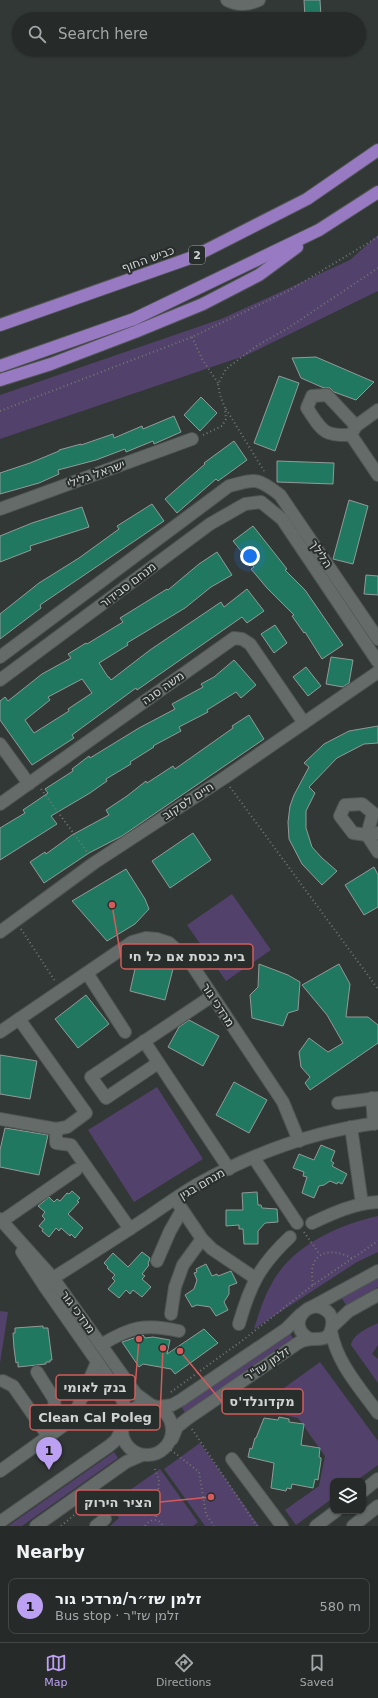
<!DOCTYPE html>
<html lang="en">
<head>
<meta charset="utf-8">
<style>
	body { margin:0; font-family:"DejaVu Sans",Heebo,sans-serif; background:#323634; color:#f1f3f6 }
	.controls { position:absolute; right:12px; bottom:12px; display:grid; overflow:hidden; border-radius:8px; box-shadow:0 1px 3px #0004 }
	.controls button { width:36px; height:36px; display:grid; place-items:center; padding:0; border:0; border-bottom:1px solid #424645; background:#262a28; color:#f1f3f6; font:20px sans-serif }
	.you { position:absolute; left:250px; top:556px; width:14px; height:14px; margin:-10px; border:3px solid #fff; border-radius:50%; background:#1a73e8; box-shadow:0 0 0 6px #1a73e833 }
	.badge { display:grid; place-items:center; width:26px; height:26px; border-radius:50%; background:#bca0f2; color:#111; font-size:13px; font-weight:700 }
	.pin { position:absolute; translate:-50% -33px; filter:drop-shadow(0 1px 2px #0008) }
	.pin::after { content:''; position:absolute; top:21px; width:14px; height:12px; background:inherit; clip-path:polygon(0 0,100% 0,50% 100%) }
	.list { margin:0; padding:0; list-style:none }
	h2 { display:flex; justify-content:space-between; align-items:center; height:52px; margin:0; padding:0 16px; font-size:17px }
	h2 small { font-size:13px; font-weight:400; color:#a4a7a8 }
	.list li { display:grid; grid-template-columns:26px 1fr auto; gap:12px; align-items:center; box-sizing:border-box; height:56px; margin:0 8px 8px; padding:0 8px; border:1px solid #424645; border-radius:8px }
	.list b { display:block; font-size:15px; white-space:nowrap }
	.list p { margin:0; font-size:13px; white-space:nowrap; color:#a4a7a8 }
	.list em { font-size:13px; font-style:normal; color:#a4a7a8 }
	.icon { flex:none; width:22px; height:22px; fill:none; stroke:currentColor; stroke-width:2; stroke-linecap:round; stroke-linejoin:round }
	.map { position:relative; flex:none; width:378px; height:1526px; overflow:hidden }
	.search { position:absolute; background:#262a28; box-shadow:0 1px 3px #0004; left:12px; right:12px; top:12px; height:44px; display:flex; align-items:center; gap:10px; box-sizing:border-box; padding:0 14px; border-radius:22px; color:#a4a7a8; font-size:15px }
	.sheet { height:116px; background:#262a28 }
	nav { display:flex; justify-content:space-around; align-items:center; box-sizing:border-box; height:56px; border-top:1px solid #424645; background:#262a28; font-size:11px; color:#a4a7a8 }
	nav a { display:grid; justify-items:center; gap:2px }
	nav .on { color:#bca0f2 }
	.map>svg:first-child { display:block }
</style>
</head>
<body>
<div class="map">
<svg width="378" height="1526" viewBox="0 0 378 1526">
	<rect width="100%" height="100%" fill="#323836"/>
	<!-- green -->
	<g fill="#52416a">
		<path d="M378 235V291L247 355 0 439V395L221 319 350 260Z"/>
		<path d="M232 894 271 950 226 981 187 925Z"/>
		<path d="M157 1087 203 1159 134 1202 88 1130Z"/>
		<path d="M378 1216V1252L357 1262 254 1329C259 1313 264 1297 272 1283 293 1245 338 1225 378 1216Z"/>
		<path d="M378 1277V1287L346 1305 341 1297Z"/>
		<path d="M0 1311 8 1312 0 1363Z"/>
		<path d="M378 1323V1345L372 1354 378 1359V1383L351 1345C353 1334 368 1328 378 1323Z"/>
		<path d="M289 1333 294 1339 185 1413 181 1406Z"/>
		<path d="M320 1362 378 1441V1465L356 1481H333V1498L296 1525 285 1510 319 1486 325 1456 298 1418 255 1409Z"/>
		<path d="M200 1443 259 1526H205L164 1469Z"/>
		<path d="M114 1452 118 1458 22 1526H8Z"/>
		<path d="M160 1469 198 1522 193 1526H110L119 1518 110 1504Z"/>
	</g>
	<!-- building -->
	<g fill="#217860" stroke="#929a97" fill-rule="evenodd">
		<path d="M304 0H320L321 17 305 18Z"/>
		<path d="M316 357 374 382 356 400 334 392 330 388H324L301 378 292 358Z"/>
		<path d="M279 376 299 383 275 451 254 443Z"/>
		<path d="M201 397 217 413 200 431 184 415Z"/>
		<path d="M174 416 181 432 154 444 153 441 126 452 125 449 96 460 58 470 59 474 39 483 0 494V473L30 463 59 451V450L81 444V445L113 434 114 438 142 426 143 429Z"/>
		<path d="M234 441 247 460 218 481 216 479 177 513 165 499 205 464 204 463Z"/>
		<path d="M277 461 334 463 333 484 277 482Z"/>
		<path d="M349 500 368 506 353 564 333 559Z"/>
		<path d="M152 504 164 521 40 605 41 608 0 639V614L39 583 79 558 119 529 117 526Z"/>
		<path d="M82 507 89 527 30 546 31 550 0 562V536L32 523Z"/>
		<path d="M253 526 287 569 285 570 305 590 343 645 322 659 305 632 304 633 292 616 294 615 267 588 251 569 254 567 233 541Z"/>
		<path d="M217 552 232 575 211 587 185 608 127 643 128 645 99 663 108 677H109L111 680 150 650 221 602 224 607 247 589 264 611 247 623 242 617 137 690 136 688 72 735 74 738 32 765 0 720V701L5 697 8 701 42 674 71 658 68 654 86 643 87 644 123 622 120 618 167 589 168 590 199 564ZM82 679 92 693 68 709 69 711 34 733 25 720 50 700 48 697Z"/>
		<path d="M366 575 378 576V595L364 594Z"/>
		<path d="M275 625 287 643 274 653 261 634Z"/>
		<path d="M331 657 353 660 349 683 343 687 326 684Z"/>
		<path d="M234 660 256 685 241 698 236 692 207 710 208 712 179 727 181 731 153 746 154 747 130 762 131 764 106 779 107 781 90 793 51 816 57 824 0 860V828L25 813 23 810 48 793 45 789 73 771 72 769 89 756 90 758 139 728 175 709 172 704 203 687 201 684 214 677Z"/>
		<path d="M306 667 321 686 308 696 293 677Z"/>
		<path d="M249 715 264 739 122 836 89 853 44 883 30 862 45 852 46 854 72 835 109 815 106 810 127 796 146 781 147 783 173 766 175 769 233 728 232 726Z"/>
		<path d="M378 726V743L364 744 337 758 309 787 315 793 306 811V828L312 847 322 858 337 871 322 885 302 864 289 839 288 822 290 806 294 795 309 767 304 763 324 744 349 731Z"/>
		<path d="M193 833 211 860 170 888 152 861Z"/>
		<path d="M374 867 378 875V907L364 915 345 885Z"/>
		<path d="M126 869 145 899 149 909 135 924 107 941 72 901Z"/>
		<path d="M137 960 173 969 165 1000 130 991Z"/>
		<path d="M259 964 288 975 300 982 298 1010 288 1013 283 1026 252 1018 250 995 258 987Z"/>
		<path d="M339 964 350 984 346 1017H368L378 1025V1043L310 1090 305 1083 310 1077 301 1067 299 1052 309 1038 328 1052 343 1043 327 1015 302 985Z"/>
		<path d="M86 995 109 1024 78 1048 55 1019Z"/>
		<path d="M189 1020 219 1036 203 1066 168 1047 179 1027Z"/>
		<path d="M0 1055 37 1061 30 1099 0 1094Z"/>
		<path d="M234 1082 267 1100 249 1133 216 1115Z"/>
		<path d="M5 1128 48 1135 39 1175 0 1167V1150Z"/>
		<path d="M321 1145 335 1151 331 1161 334 1163 332 1166 347 1174 342 1184 338 1182 337 1184 330 1181 324 1185 319 1186 314 1198 302 1193 307 1177 303 1176 304 1172 293 1168 299 1154 314 1160Z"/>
		<path d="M72 1191 80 1198 77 1201 79 1202 68 1214 83 1228 75 1238 71 1234 70 1236 61 1228 59 1231 56 1228 49 1237 42 1231 43 1229 39 1226 45 1219 42 1216 45 1212 38 1206 49 1197 54 1202 57 1199 60 1201 67 1193 69 1194Z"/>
		<path d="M257 1192 258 1205H261L262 1208 277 1209 278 1222 265 1223 258 1231V1244H244L243 1229H239V1225L226 1226V1210H243L242 1193Z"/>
		<path d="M142 1252 150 1258 148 1264 149 1265 142 1274 145 1276 142 1279 151 1287 142 1297 133 1290 130 1294 126 1290 119 1298 108 1289 115 1281 112 1278 115 1275 107 1268 108 1267 104 1263 113 1253 128 1267Z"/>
		<path d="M206 1264 212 1276 217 1274 218 1276 231 1271 237 1283 229 1286V1294L224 1302 228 1310 216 1316 210 1307 197 1305 192 1307 185 1295 194 1289 197 1280 194 1273 197 1272 196 1269Z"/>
		<path d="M43 1326V1328H48V1329L52 1360H50V1362H46V1364L18 1367V1362L16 1363 14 1348 13 1333H15V1328Z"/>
		<path d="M204 1329 218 1343 175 1374 171 1369 143 1364 139 1367 122 1342 143 1335 145 1338 153 1337 170 1340 167 1354Z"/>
		<path d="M279 1417 289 1419V1422L304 1424 301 1445 320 1448 319 1457 321 1458V1460L318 1480 315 1479 313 1488 292 1484 291 1489 287 1488 286 1491 271 1488 274 1463 248 1457 250 1448 252 1449 255 1438H256L264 1418 278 1420Z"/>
	</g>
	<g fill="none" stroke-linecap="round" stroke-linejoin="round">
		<!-- minor casing -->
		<g stroke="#505553" stroke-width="14">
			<g id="minor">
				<path d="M227 0C238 6 248 5 259 0"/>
				<path d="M352 433 356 426 378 410"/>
				<path d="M351 435C322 436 322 430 307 408L312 396 327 395 356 426"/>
				<path d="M351 435 378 475"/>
				<path d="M0 509 192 439"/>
				<path d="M0 657 229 486C256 479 257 477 280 495L378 639"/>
				<path d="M0 680 210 524 245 504 261 502 282 519 378 662"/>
				<path d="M0 744 29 784"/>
				<path d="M0 804 234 638 242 639 250 644 304 723"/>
				<path d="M362 804 373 813 367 835 353 833 340 816 345 805Z"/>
				<path d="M378 833 367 835 378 852"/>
				<path d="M0 932 94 863 224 778 378 672"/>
				<path d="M87 973 125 1032"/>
				<path d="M0 1032 132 942 146 938 157 939 169 943 190 962 283 1102 299 1141"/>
				<path d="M144 1041 229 1169"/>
				<path d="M158 1063 106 1098 91 1077 212 996"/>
				<path d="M372 1098 374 1124"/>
				<path d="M338 1103 378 1098"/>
				<path d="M0 1119 56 1129 67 1127 86 1113 19 1019"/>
				<path d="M351 1127 362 1204"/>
				<path d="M56 1129V1143L71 1145 130 1229"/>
				<path d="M254 1158 297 1223"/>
				<path d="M175 1199 202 1239 212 1249 255 1278"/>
				<path d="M0 1219 53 1278 136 1394 151 1405"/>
				<path d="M2 1221 76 1170"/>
				<path d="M312 1223C333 1213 355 1203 378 1202"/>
				<path d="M22 1252 45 1287 119 1393 125 1406 126 1416"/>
				<path d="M157 1261 170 1231 182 1210"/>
				<path d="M45 1287 53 1278C85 1258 116 1238 148 1217 164 1206 181 1194 198 1184 254 1153 315 1131 378 1123"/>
				<path d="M312 1307 378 1271"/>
				<path d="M171 1314 175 1287 183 1265 202 1239"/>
				<path d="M239 1324C250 1285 260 1265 290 1237"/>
				<path d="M332 1327 349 1311 378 1295"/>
				<path d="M331 1331C337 1363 359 1387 378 1413"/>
				<path d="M101 1345C130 1327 145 1323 179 1331"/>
				<path d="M37 1372 54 1399 55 1410 39 1423"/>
				<path d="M3 1381 13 1386 48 1436"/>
				<path d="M81 1398C95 1387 103 1390 119 1393"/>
				<circle cx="147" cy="1430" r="25"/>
				<path d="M159 1407 172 1405 181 1400 286 1329 301 1314"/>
				<path d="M172 1439 177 1427 187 1419 298 1343C300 1342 303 1340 306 1340 317 1337 330 1344 332 1325 333 1320 331 1314 327 1311 309 1295 284 1326 310 1339"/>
				<path d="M232 1459 282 1526"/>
				<path d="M0 1471 67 1423 76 1411 97 1362"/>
				<path d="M363 1491 378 1479"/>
				<path d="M0 1522 109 1446 116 1440 122 1429"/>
				<path d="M36 1526 126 1462 142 1455"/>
				<path d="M96 1526 105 1519"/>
				<path d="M316 1526 336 1511"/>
				<path d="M353 1526 378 1506"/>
			</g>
		</g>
		<!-- highway casing -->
		<g stroke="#505553" stroke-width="14">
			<g id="highway">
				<path d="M0 325 193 257 307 199 378 150"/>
				<path d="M0 366 134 319 319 230 378 192"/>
				<path d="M0 380 51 364 135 332 203 304 259 275 297 247"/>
			</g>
		</g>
		<!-- path -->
		<g stroke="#717674" stroke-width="2" stroke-dasharray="1 3" stroke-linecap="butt">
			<path d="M192 337 202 359 218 383"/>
			<path d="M226 409 264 471"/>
			<path d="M0 411 192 337 288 291 378 237"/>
			<path d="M203 435 222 426 226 419 225 408 220 395 218 384 226 369 255 347 288 328 378 268"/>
			<path d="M230 787 378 989"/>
			<path d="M41 789 88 853"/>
			<path d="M21 929 55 981"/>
			<path d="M304 1232 320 1255"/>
			<path d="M313 1285C312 1278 311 1269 314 1263 321 1247 342 1252 353 1259"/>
			<path d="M171 1392 243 1340 313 1285 378 1241"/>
			<path d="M192 1429 257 1526"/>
			<path d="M171 1450 199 1472 206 1514 214 1526"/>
			<path d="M155 1469 159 1480 156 1520"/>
			<path d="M61 1526 85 1506"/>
			<path d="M145 1526C150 1518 159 1518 163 1526"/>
		</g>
		<!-- minor -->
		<use href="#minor" stroke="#646b68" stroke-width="12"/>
		<!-- highway -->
		<use href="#highway" stroke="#987ac3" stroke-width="12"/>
	</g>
	<g text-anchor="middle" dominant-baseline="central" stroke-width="4" stroke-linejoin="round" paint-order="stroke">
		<!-- shield labels -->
		<rect fill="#282e2c" stroke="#9da2a0" stroke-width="1" x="189" y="246" width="16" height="18" rx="3"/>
		<g font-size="11" font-weight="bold" fill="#cfd3d1">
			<text x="197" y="255">2</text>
		</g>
		<!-- street labels -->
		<g font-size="12" fill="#cfd3d1" stroke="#282e2c">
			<text transform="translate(148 259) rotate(-20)">כביש החוף</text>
			<text transform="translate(96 474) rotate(-20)">ישראל גלילי</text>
			<text transform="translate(321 554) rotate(56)">הלילך</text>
			<text transform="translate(128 585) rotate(-37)">מנחם סבידור</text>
			<text transform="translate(163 688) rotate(-35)">משה סנה</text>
			<text transform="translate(188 801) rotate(-33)">חיים לסקוב</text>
			<text transform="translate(218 1005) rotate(57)">מרדכי גור</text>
			<text transform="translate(202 1184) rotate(-30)">מנחם בגין</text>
			<text transform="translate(78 1312) rotate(54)">מרדכי גור</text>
			<text transform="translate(267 1364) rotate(-34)">זלמן שז"ר</text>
		</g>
	</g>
	<!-- callouts -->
	<path fill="none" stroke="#d45b5b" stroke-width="1.5" d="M112 905L121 957M139 1339L135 1388M180 1351L222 1402M163 1348L160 1417M211 1497L160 1502"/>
	<g fill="#d45b5b" stroke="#282e2c" stroke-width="1.5">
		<circle cx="112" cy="905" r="4"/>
		<circle cx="139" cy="1339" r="4"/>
		<circle cx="180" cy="1351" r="4"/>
		<circle cx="163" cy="1348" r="4"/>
		<circle cx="211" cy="1497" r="4"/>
	</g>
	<g fill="#282e2c" stroke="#d45b5b" stroke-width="1.5">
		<rect x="121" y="944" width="132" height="25" rx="4"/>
		<rect x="56" y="1375" width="79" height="25" rx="4"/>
		<rect x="222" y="1389" width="81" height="25" rx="4"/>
		<rect x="30" y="1405" width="130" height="25" rx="4"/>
		<rect x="76" y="1490" width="84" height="25" rx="4"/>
	</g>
	<g font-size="13" text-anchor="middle" font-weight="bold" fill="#cfd3d1">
		<text x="187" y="961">בית כנסת אם כל חי</text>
		<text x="95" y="1392">בנק לאומי</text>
		<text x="262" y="1406">מקדונלד'ס</text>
		<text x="95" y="1422">Clean Cal Poleg</text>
		<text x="118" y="1507">הציר הירוק</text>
	</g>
</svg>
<div class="controls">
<button><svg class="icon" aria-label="layers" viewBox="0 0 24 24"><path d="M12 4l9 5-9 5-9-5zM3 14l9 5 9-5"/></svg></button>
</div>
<div class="you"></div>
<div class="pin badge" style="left:49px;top:1470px">1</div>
<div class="search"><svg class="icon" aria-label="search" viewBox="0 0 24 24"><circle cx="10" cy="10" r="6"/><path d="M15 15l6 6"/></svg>Search here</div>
</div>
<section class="sheet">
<h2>Nearby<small></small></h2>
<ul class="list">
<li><span class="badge">1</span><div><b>זלמן שז״ר/מרדכי גור</b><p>Bus stop · זלמן שז&quot;ר</p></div><em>580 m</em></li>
</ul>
</section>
<nav>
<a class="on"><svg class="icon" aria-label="map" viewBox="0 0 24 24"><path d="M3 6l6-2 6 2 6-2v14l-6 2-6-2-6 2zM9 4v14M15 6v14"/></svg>Map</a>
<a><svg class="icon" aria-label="directions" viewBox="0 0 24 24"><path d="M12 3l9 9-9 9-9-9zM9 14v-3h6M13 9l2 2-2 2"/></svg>Directions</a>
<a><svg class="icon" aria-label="saved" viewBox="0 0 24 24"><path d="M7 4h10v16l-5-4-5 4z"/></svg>Saved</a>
</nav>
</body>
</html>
